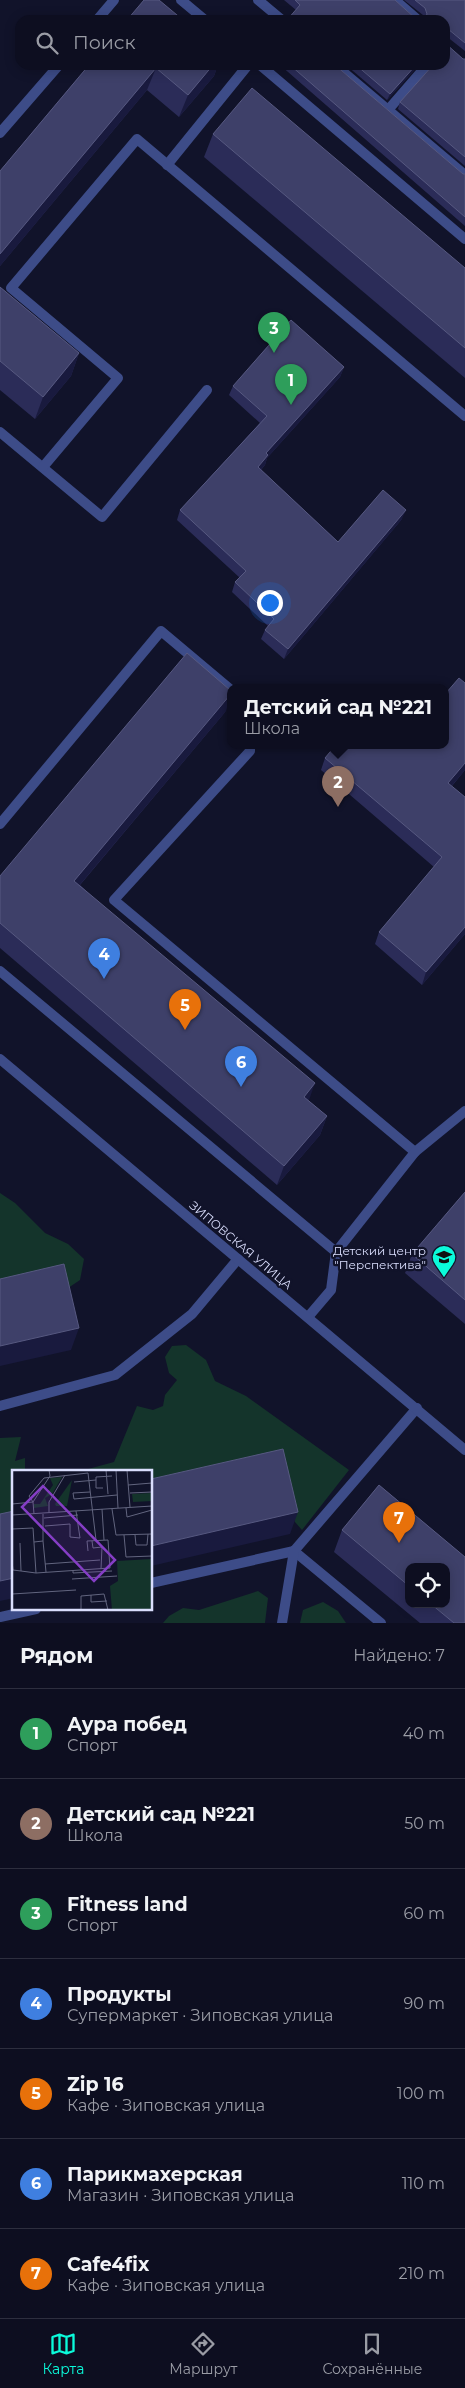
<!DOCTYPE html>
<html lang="ru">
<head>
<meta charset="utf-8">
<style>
	body { margin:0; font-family:Montserrat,sans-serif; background:#161729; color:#f1f3f6 }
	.controls { position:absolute; right:15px; bottom:15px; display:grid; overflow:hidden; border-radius:10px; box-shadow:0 2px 12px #0003 }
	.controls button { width:45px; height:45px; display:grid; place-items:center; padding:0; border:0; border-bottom:1px solid #2d2e3e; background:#0d0e20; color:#f1f3f6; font:25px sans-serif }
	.you { position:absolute; left:269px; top:602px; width:18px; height:18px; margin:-12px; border:4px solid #fff; border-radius:50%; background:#1a73e8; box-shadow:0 0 0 8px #1a73e833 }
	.badge { display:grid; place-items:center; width:32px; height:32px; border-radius:50%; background:#0bfada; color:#fff; font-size:16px; font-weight:700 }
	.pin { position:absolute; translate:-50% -41px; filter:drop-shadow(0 1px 2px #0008) }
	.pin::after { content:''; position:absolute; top:26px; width:18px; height:15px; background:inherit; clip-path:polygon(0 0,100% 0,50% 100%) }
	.popup { position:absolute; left:227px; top:684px; width:222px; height:65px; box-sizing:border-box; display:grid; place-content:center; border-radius:10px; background:#0d0e20; filter:drop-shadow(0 1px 4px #0005); font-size:16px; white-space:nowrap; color:#9a9ca5 }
	.popup b { font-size:19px; color:#f1f3f6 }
	.popup::after { content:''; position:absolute; left:50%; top:100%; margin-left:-10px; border:10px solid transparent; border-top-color:#0d0e20 }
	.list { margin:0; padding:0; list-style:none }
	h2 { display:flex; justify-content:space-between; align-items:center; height:65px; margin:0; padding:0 20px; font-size:21px }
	h2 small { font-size:16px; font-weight:400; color:#9a9ca5 }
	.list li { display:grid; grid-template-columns:32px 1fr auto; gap:15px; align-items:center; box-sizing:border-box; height:90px; padding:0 20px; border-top:1px solid #2d2e3e }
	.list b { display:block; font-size:19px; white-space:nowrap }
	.list p { margin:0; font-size:16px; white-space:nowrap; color:#9a9ca5 }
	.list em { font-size:16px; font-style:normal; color:#9a9ca5 }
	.icon { flex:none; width:28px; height:28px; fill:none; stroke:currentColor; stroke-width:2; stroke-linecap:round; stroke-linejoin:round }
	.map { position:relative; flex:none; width:465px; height:1623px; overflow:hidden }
	.search { position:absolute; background:#0d0e20; box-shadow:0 2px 12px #0003; left:15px; right:15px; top:15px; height:55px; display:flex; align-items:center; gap:12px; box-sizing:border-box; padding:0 18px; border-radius:15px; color:#9a9ca5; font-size:19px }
	.sheet { height:695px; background:#0d0e20 }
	nav { display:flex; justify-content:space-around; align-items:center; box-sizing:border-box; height:70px; border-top:1px solid #2d2e3e; background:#0d0e20; font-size:14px; color:#9a9ca5 }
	nav a { display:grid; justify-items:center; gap:2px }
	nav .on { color:#0bfada }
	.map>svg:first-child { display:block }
</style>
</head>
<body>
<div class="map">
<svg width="465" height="1623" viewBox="0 0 465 1623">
	<rect width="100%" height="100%" fill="#11132a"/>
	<!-- green -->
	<g fill="#14342b">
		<path d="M0 1193 15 1203 45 1233 68 1244 84 1259 80 1280 68 1288 0 1287Z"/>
		<path d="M186 1345 206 1360 215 1381 246 1396 349 1470 302 1530 295 1522 275 1462 177 1482 159 1477 151 1487V1472H77L114 1462 137 1406 153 1410 163 1406 165 1395 177 1380 169 1373 165 1357 172 1346Z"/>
		<path d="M21 1437 15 1461 25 1458V1472H14V1515L0 1519V1438Z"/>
		<path d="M258 1591 268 1598 265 1623H163L169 1616 183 1608 199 1610Z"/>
		<path d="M323 1602 338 1611 346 1623H300L303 1610Z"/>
	</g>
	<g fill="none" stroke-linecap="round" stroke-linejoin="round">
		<!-- service -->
		<g stroke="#3d4c88" stroke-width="10">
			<path d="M181 0 205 20"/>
			<path d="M258 0 282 20"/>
			<path d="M395 0 418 20"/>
			<path d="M97 20 114 0"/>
			<path d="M260 65 465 239"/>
			<path d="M335 65 465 175"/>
			<path d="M388 110 427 65"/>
			<path d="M0 133 59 65"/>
			<path d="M167 165 248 65"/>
			<path d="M0 432 102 517 207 390"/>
			<path d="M43 467 118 378 11 288 137 139 465 416"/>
			<path d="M250 746V751L114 900 415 1152"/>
			<path d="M0 824 161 631 230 689"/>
			<path d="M0 971 336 1252"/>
			<path d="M308 1317 331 1290 336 1252 415 1152 465 1111"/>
			<path d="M0 1406 115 1375 192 1314 238 1259"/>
			<path d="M294 1551 381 1623"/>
			<path d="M151 1583 294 1551"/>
			<path d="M0 1617 36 1609"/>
			<path d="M282 1623 294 1551 417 1408"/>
		</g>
		<!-- tertiary -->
		<path stroke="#3d4c88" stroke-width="10" d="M0 1059 465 1450"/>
	</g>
	<!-- wall -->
	<g fill="#2b2c58" fill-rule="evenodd">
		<path d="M284 0H395L416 19 424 18 423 15 404 0H465V51L446 36H445V20H287L296 10Z"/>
		<path d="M463 59H465V166L398 109 400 102Z"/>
		<path d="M89 65H218L214 76 179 117 147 90 0 266V171Z"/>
		<path d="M280 65H335L463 174H465V226Z"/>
		<path d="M346 65H419L387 100Z"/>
		<path d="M213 134 465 268V378L204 157Z"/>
		<path d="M0 287 79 353 71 376 35 419 0 390Z"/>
		<path d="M344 367 340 377 267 458 265 465 261 470 338 542 402 519 284 659 261 639 265 630 268 626 232 592 235 582 240 578 177 520 180 510 260 423 229 395 233 386Z"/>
		<path d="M226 711 80 885 309 1101 327 1116 320 1135 277 1185 0 948V876Z"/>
		<path d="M325 758 465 770 452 786 465 934 422 985 375 944 379 932 434 867 321 770Z"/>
		<path d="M465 1192V1324L405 1273 412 1254Z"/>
		<path d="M379 1485 465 1557V1623H420L334 1552 342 1530ZM409 1567H446V1604H409Z"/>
	</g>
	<!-- shaded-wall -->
	<g fill="#191a3e">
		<path d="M448 29 446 36H445V31Z"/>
		<path d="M213 65H218L214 76 179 117 188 95Z"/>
		<path d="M416 65H419L387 100 390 94Z"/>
		<path d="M156 68 147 90 0 266V254Z"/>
		<path d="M79 353 71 376 35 419 43 397Z"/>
		<path d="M344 367 340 377 267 458 265 465 254 477 258 467 266 453Z"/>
		<path d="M406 510 402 519 284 659 288 649Z"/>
		<path d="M230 695V698L226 711 67 900 74 881Z"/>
		<path d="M465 763V770L444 795 448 783Z"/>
		<path d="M465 927V934L422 985 426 972Z"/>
		<path d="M315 1083 308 1103 304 1097Z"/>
		<path d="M327 1116 320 1135 277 1185 284 1166Z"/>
		<path d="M79 1328 71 1350 0 1366V1346Z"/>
		<path d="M298 1512 290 1534 151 1566V1546Z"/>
		<path d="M14 1578V1598L0 1601V1581Z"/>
	</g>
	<!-- building -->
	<g fill="#3e4069" stroke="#575981">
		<path d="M144 0H159L183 20H127Z"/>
		<path d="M295 0H395L416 19 425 18 427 14 425 8 415 0H465V43L448 29 445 31V20H287L300 5Z"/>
		<path d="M445 43 463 59H465V157L400 102 433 65H445Z"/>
		<path d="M89 65H213L188 95 156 68 0 254V171Z"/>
		<path d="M290 65H335L463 174H465V217Z"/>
		<path d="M356 65H416L390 94Z"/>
		<path d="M252 88 465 268V348L213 134Z"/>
		<path d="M0 287 79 353 43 397 0 361Z"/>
		<path d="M291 320 344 367 266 453 268 455 258 467 338 542 383 490 406 510 288 649 265 630 274 619 235 582 246 571 180 510 267 416 233 386Z"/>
		<path d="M187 653 230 690V695L74 881 315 1083 304 1097 327 1116 284 1166 0 923V876Z"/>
		<path d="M459 678 465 683V763L448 783 465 797V927L426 972 379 932 442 857 325 758 335 746H446V693Z"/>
		<path d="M465 1192V1300L412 1254Z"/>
		<path d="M64 1264 79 1328 0 1346V1279Z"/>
		<path d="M283 1449 298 1512 151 1546V1479Z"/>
		<path d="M379 1485 465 1557V1623H454L431 1604H446V1567H409V1586L342 1530Z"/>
		<path d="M14 1511V1578L0 1581V1514Z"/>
	</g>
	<!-- icons -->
	<defs>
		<g id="school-pin" transform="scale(1.25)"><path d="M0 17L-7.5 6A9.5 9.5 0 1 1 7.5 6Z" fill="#0bfada" stroke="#11132a"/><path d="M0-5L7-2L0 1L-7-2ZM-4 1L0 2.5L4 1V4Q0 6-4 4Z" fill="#111"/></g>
	</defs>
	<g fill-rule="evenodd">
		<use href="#school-pin" x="444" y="1257"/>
	</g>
	<g text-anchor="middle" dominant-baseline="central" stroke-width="4.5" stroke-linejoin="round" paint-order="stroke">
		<!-- street labels -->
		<g font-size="12" fill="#dbdffe" stroke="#11132a">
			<text transform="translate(241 1245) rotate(40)">ЗИПОВСКАЯ УЛИЦА</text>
		</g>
		<!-- poi labels -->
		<g font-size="12" fill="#dbdffe" stroke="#11132a" text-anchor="end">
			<text x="426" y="1250">Детский центр<tspan x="426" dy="14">"Перспектива"</tspan></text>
		</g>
	</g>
	<!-- overview -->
	<g transform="translate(12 1470)">
		<rect width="140" height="140" fill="#11132a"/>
		<path d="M50 7 40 24 33 28 36 36 22 38V34H28L41 15 38 8ZM60 10 55 36H44L43 34ZM140 23V31L121 32 120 24ZM139 89 140 140H100L98 116 106 111 105 91Z" fill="#14342b"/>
		<path fill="none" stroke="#62657f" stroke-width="1" d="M94 0 96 24M104 0 106 38M115 0 118 37M84 10V7L100 6M62 12 84 10V18H91M116 15 140 13M78 22 61 23 62 29 105 25M118 23 140 22M21 32 38 6 37 0M0 34 21 32M114 38 115 47 140 40M90 39 92 70M100 39 104 65 140 64M37 43V32L53 5M22 44 21 32 17 26 32 8 76 3 84 70M31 44V71M0 45 140 36M32 48 66 45M33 56 58 54V67L68 68 64 41M0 59 21 58 24 103 98 98 96 70 75 71 76 81M112 65 114 87 140 86M123 65 124 75H135L136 64M80 71 81 78 90 77 89 99M22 72 31 71 34 102M0 91 1 100 9 101 8 73M33 94 88 90M61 100V103L100 101M9 101 24 103M60 109 105 106M0 124 64 120M79 125V132L95 131M69 140V126L92 124 96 140"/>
		<path fill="#853ec5" fill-opacity="0.15" stroke="#853ec5" stroke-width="2.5" d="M31 16 103 90 82 111 10 37Z"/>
		<rect width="140" height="140" fill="none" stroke="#dbdffe" stroke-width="2.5"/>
	</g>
</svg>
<div class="controls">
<button><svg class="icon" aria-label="locate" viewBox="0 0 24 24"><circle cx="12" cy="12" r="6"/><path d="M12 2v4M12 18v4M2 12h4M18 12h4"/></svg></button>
</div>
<div class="you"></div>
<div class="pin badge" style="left:291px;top:405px;background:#2e9e5b">1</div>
<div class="pin badge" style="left:338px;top:807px;background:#8d6e63">2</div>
<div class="popup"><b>Детский сад №221</b>Школа</div>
<div class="pin badge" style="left:274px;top:353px;background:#2e9e5b">3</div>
<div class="pin badge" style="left:104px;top:979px;background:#3f7fe0">4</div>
<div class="pin badge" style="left:185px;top:1030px;background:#e8710a">5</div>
<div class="pin badge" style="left:241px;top:1087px;background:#3f7fe0">6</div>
<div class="pin badge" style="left:399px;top:1543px;background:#e8710a">7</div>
<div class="search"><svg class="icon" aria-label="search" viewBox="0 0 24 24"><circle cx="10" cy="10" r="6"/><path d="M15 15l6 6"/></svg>Поиск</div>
</div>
<section class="sheet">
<h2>Рядом<small>Найдено: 7</small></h2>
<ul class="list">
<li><span class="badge" style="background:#2e9e5b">1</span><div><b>Аура побед</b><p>Спорт</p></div><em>40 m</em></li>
<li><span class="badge" style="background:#8d6e63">2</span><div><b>Детский сад №221</b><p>Школа</p></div><em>50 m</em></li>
<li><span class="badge" style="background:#2e9e5b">3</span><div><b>Fitness land</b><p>Спорт</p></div><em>60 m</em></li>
<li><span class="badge" style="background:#3f7fe0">4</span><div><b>Продукты</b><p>Супермаркет · Зиповская улица</p></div><em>90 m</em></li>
<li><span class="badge" style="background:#e8710a">5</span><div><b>Zip 16</b><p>Кафе · Зиповская улица</p></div><em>100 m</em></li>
<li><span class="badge" style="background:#3f7fe0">6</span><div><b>Парикмахерская</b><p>Магазин · Зиповская улица</p></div><em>110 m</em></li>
<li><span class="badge" style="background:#e8710a">7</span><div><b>Cafe4fix</b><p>Кафе · Зиповская улица</p></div><em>210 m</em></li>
</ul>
</section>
<nav>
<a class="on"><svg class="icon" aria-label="map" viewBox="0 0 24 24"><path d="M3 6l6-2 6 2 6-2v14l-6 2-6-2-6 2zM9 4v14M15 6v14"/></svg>Карта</a>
<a><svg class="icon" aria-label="directions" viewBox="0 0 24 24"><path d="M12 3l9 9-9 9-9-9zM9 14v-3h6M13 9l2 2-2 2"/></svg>Маршрут</a>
<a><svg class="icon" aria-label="saved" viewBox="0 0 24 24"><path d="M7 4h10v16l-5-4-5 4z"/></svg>Сохранённые</a>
</nav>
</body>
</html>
